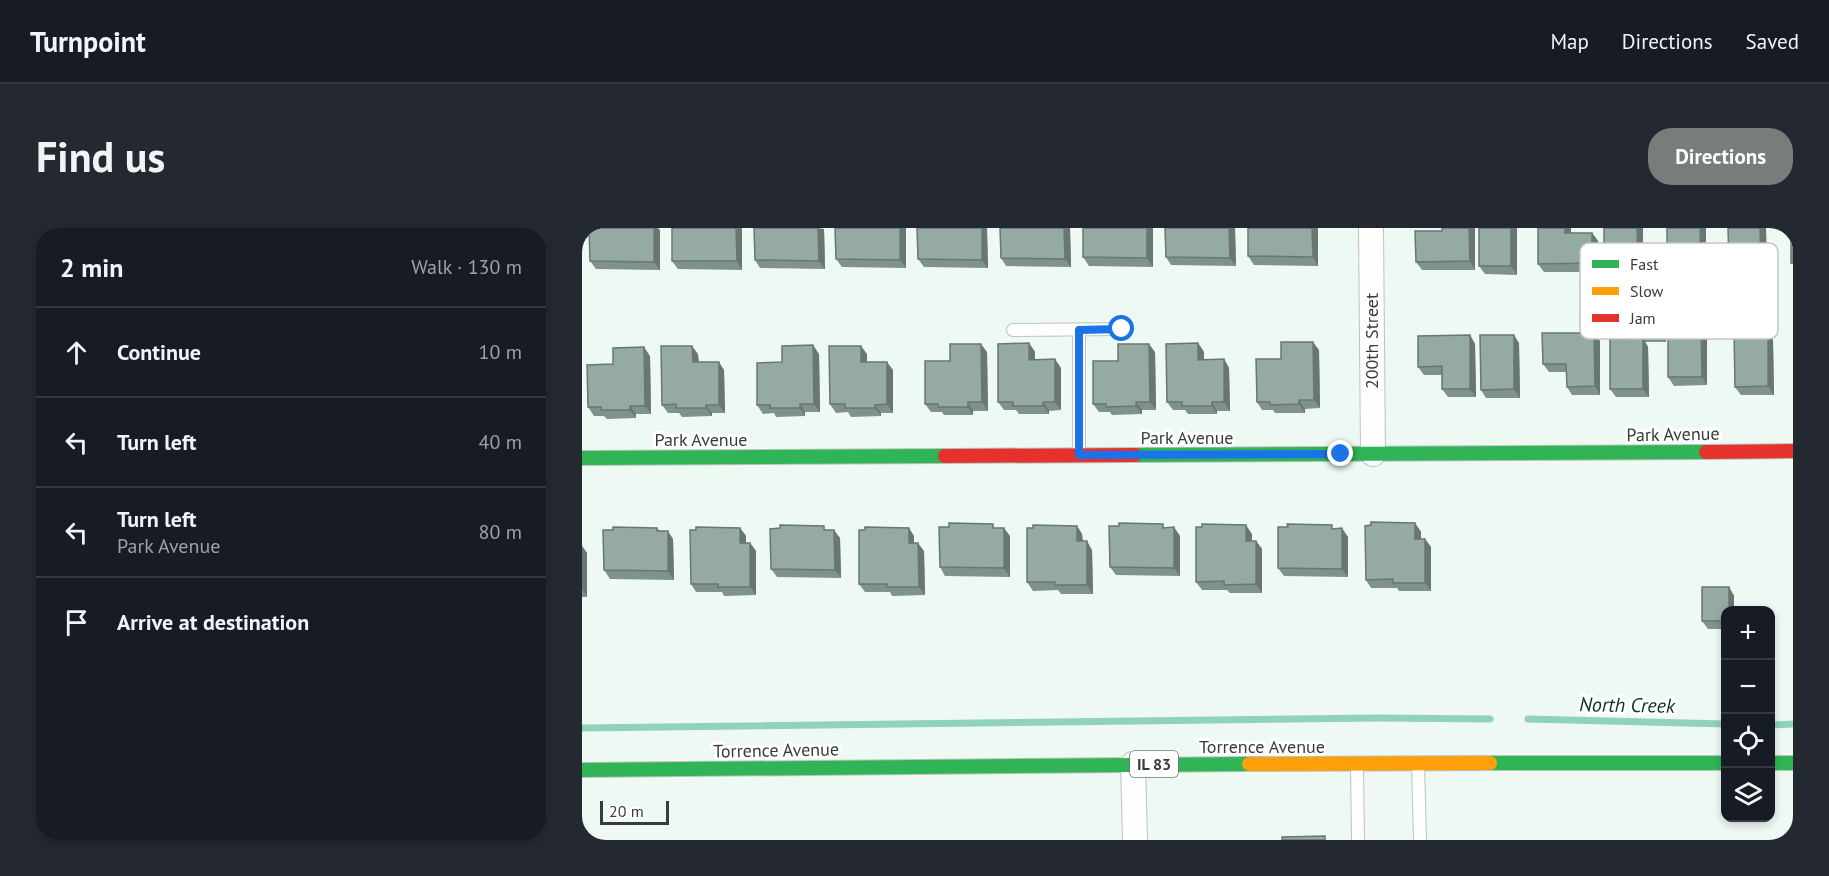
<!DOCTYPE html>
<html lang="en">
<head>
<meta charset="utf-8">
<style>
	body { margin:0; font-family:"PT Sans",sans-serif; background:#242831; color:#f1f3f6 }
	.controls { position:absolute; right:18px; bottom:18px; display:grid; overflow:hidden; border-radius:12px; box-shadow:0 3px 9px #0003 }
	.controls button { width:54px; height:54px; display:grid; place-items:center; padding:0; border:0; border-bottom:2px solid #363941; background:#171b24; color:#f1f3f6; font:30px sans-serif }
	.scale { position:absolute; left:18px; bottom:15px; width:69px; box-sizing:border-box; padding-left:6px; border:3px solid #363c39; border-top:0; font-size:16px; line-height:21px; white-space:nowrap; color:#363c39; -webkit-text-stroke:4px #fff; paint-order:stroke }
	.stop { position:absolute; width:18px; height:18px; margin:-14px; border:4px solid #1a73e8; border-radius:50%; background:#fff }
	.stop.end { background:#1a73e8; border-color:#fff; box-shadow:0 2px 6px #0008 }
	.list { margin:0; padding:0; list-style:none }
	h2 { display:flex; justify-content:space-between; align-items:center; height:78px; margin:0; padding:0 24px; font-size:26px }
	h2 small { font-size:20px; font-weight:400; color:#9ea1a6 }
	.list li { display:grid; grid-template-columns:39px 1fr auto; gap:18px; align-items:center; box-sizing:border-box; height:90px; padding:0 24px; border-top:2px solid #363941 }
	.list b { display:block; font-size:22px; white-space:nowrap }
	.list p { margin:0; font-size:20px; white-space:nowrap; color:#9ea1a6 }
	.list em { font-size:20px; font-style:normal; color:#9ea1a6 }
	.icon { flex:none; width:33px; height:33px; fill:none; stroke:currentColor; stroke-width:2; stroke-linecap:round; stroke-linejoin:round }
	.map { position:relative; flex:none; width:1211px; height:612px; overflow:hidden; border-radius:24px }
	header { display:flex; align-items:center; gap:36px; box-sizing:border-box; height:84px; padding:0 30px; background:#171b24; border-bottom:2px solid #363941 }
	header strong { font-size:28px }
	nav { display:flex; gap:33px; margin-inline-start:auto; font-size:21px }
	.intro { display:flex; align-items:center; justify-content:space-between; box-sizing:border-box; height:144px; padding:0 36px }
	h1 { margin:0; font-size:42px }
	.button { padding:15px 27px; border-radius:24px; background:#777e7a; color:#fff; font-size:21px; font-weight:700 }
	main { display:flex; gap:36px; padding:0 36px }
	aside { flex:1; background:#171b24; border-radius:24px; box-shadow:0 3px 9px #0003 }
	.map>svg:first-child { display:block }
</style>
</head>
<body>
<header>
<strong>Turnpoint</strong>
<nav><a>Map</a><a>Directions</a><a>Saved</a></nav>
</header>
<div class="intro"><h1>Find us</h1><a class="button">Directions</a></div>
<main>
<aside>
<h2>2 min<small>Walk · 130 m</small></h2>
<ul class="list">
<li><svg class="icon" aria-label="ahead" viewBox="0 0 24 24"><path d="M12 20V5M6 11l6-6 6 6"/></svg><div><b>Continue</b></div><em>10 m</em></li>
<li><svg class="icon" aria-label="left" viewBox="0 0 24 24"><path d="M17 20v-9H6M10 6l-5 5 5 5"/></svg><div><b>Turn left</b></div><em>40 m</em></li>
<li><svg class="icon" aria-label="left" viewBox="0 0 24 24"><path d="M17 20v-9H6M10 6l-5 5 5 5"/></svg><div><b>Turn left</b><p>Park Avenue</p></div><em>80 m</em></li>
<li><svg class="icon" aria-label="arrive" viewBox="0 0 24 24"><path d="M6 21V4h12l-3 4 3 4H6"/></svg><div><b>Arrive at destination</b></div></li>
</ul>
</aside>
<div class="map">
<svg width="1211" height="612" viewBox="0 0 1211 612">
	<rect width="100%" height="100%" fill="#eff9f4"/>
	<g fill="none" stroke-linecap="round" stroke-linejoin="round">
		<!-- stream -->
		<g stroke="#90d2ba" stroke-width="7">
			<path d="M946 491 1144 496"/>
			<path d="M1188 497 1211 496"/>
			<path d="M0 500 797 490 908 491"/>
		</g>
		<!-- lane casing -->
		<g stroke="#bcc4c0" stroke-width="14">
			<g id="lane">
				<path d="M431 102 540 101"/>
				<path d="M497 226V102"/>
				<path d="M836 536 838 612"/>
				<path d="M775 538 776 612"/>
			</g>
		</g>
		<!-- street casing -->
		<g stroke="#bcc4c0" stroke-width="26">
			<g id="street">
				<path d="M789 0 791 226"/>
				<path d="M551 536 553 612"/>
			</g>
		</g>
		<!-- fast casing -->
		<g stroke="#bcc4c0" stroke-width="16">
			<g id="fast">
				<path d="M553 227 1124 224"/>
				<path d="M0 230 363 228"/>
				<path d="M908 535H1144"/>
				<path d="M1188 535H1211"/>
				<path d="M0 542 667 536"/>
			</g>
		</g>
		<!-- slow casing -->
		<g stroke="#bcc4c0" stroke-width="16">
			<path id="slow" d="M667 536 908 535"/>
		</g>
		<!-- jam casing -->
		<g stroke="#bcc4c0" stroke-width="16">
			<g id="jam">
				<path d="M1124 224 1211 223"/>
				<path d="M363 228 553 227"/>
			</g>
		</g>
		<!-- lane -->
		<use href="#lane" stroke="#fdfefd" stroke-width="12"/>
		<!-- street -->
		<use href="#street" stroke="#fdfefd" stroke-width="24"/>
		<!-- fast -->
		<use href="#fast" stroke="#30b455" stroke-width="14"/>
		<!-- slow -->
		<use href="#slow" stroke="#ff9f0a" stroke-width="14"/>
		<!-- jam -->
		<use href="#jam" stroke="#e5322d" stroke-width="14"/>
	</g>
	<!-- wall -->
	<g fill="#7f928c">
		<path d="M90 0H159L160 1V42L96 41 90 33Z"/>
		<path d="M324 0V40L260 39 254 31Z"/>
		<path d="M405 0 406 40 342 39 336 31Z"/>
		<path d="M488 0 489 39 424 38 419 30Z"/>
		<path d="M501 0H571V39L507 38 501 29Z"/>
		<path d="M583 0H653L654 38 589 37 584 29Z"/>
		<path d="M736 0V38L672 37 666 28Z"/>
		<path d="M893 0V42H840L834 34 860 3Z"/>
		<path d="M897 0H935V47L903 46 897 38Z"/>
		<path d="M1022 0H1061V41L1083 46 1082 69 1061 68 1058 64V43H1028L1022 35Z"/>
		<path d="M1085 0H1124V39H1091L1085 30Z"/>
		<path d="M1146 0H1184L1185 46H1152L1147 38Z"/>
		<path d="M242 1 243 41 178 40 173 32Z"/>
		<path d="M78 2V42L14 41 8 33Z"/>
		<path d="M989 5H1010L1016 13V44H962L956 36Z"/>
		<path d="M1135 39 1138 44 1137 66 1121 65 1118 61Z"/>
		<path d="M1077 78 1083 87 1084 114H1063L1066 119 1067 169H1034L1028 161 1057 110 1054 106Z"/>
		<path d="M1125 103V157L1092 158 1086 149Z"/>
		<path d="M888 107 893 116 894 169H866L860 161V147H842L836 139Z"/>
		<path d="M1191 112 1192 167H1159L1153 159Z"/>
		<path d="M1018 113V167H990L985 159 984 144H967L961 136Z"/>
		<path d="M447 115 453 124V132L479 140V182L467 183V186H437L434 182H422L416 174Z"/>
		<path d="M616 115 622 124V132L642 131 647 140 648 183H635V186H606L603 182H591L585 174Z"/>
		<path d="M937 115 938 170H904L899 162Z"/>
		<path d="M737 122 738 180 723 181V185H693L691 182H680L675 174Z"/>
		<path d="M405 124 406 183H391V187H362L360 184H349L343 176 368 133Z"/>
		<path d="M573 124 574 182H560V186L530 187 528 184H517L511 176 536 133Z"/>
		<path d="M116 126 117 134 142 142 143 185H130V188L100 189 97 185H86L80 177Z"/>
		<path d="M237 126 238 184H223V188L194 189 192 185 181 186 175 177 200 134Z"/>
		<path d="M285 126V134L311 142V185H299V188L269 189 266 184 254 185 248 176Z"/>
		<path d="M68 128 69 186H54V190L25 191 22 188H12L6 179 31 136Z"/>
		<path d="M833 295 839 304V311H843L849 319V363H817L815 360H789L784 352Z"/>
		<path d="M495 298 500 306 501 313 510 322 511 366H479L476 362 451 363 445 354Z"/>
		<path d="M620 299 670 306V313H674L680 321V365H648L645 362H620L614 354Z"/>
		<path d="M75 300 78 303 91 311 92 352 28 351 22 342Z"/>
		<path d="M158 300 164 308V315H168L174 323V367L142 368 140 364H114L109 356Z"/>
		<path d="M414 300 428 308V349L363 348 358 339Z"/>
		<path d="M752 301 766 309V349L702 348 696 340Z"/>
		<path d="M245 302 258 310 259 350 195 349 189 341Z"/>
		<path d="M332 308V315L342 323 343 367 310 368 308 364H283L277 356Z"/>
		<path d="M598 308V348L534 347 528 339Z"/>
		<path d="M0 318 5 325V369H0Z"/>
		<path d="M1147 359 1152 368V382H1143V401H1126L1120 393Z"/>
	</g>
	<!-- shaded-wall -->
	<g fill="#687772">
		<path d="M72 0H76L78 2V42L72 34Z"/>
		<path d="M154 0H159L160 1V42L155 33Z"/>
		<path d="M236 0 242 1 243 41 237 33Z"/>
		<path d="M318 0H324V40L318 32Z"/>
		<path d="M400 0H405L406 40 400 32Z"/>
		<path d="M482 0H488L489 39 483 31Z"/>
		<path d="M565 0H571V39L565 30Z"/>
		<path d="M647 0H653L654 38 648 30Z"/>
		<path d="M730 0H736V38L731 29Z"/>
		<path d="M887 0H893V42L888 33Z"/>
		<path d="M929 0H935V47L929 38Z"/>
		<path d="M983 0H989V13L983 5Z"/>
		<path d="M1055 0H1061V43L1056 34Z"/>
		<path d="M1118 0H1124V39L1119 30Z"/>
		<path d="M1178 0H1184L1185 46 1179 38Z"/>
		<path d="M1010 5 1016 13V44L1010 35Z"/>
		<path d="M1135 39 1138 44 1137 66 1134 62Z"/>
		<path d="M1080 41 1083 46 1082 69 1079 65Z"/>
		<path d="M1077 78 1083 87 1084 114 1078 106Z"/>
		<path d="M1119 94 1125 103V157L1120 149Z"/>
		<path d="M1186 103 1191 112 1192 167 1186 158Z"/>
		<path d="M1012 105 1018 113V167L1013 158Z"/>
		<path d="M888 107 893 116 894 169 888 161Z"/>
		<path d="M932 107 937 115 938 170 932 161Z"/>
		<path d="M1061 110 1066 119 1067 169 1061 161Z"/>
		<path d="M731 114 737 122 738 180 732 172Z"/>
		<path d="M447 115 453 124V140L447 132Z"/>
		<path d="M616 115 622 124V140L616 132Z"/>
		<path d="M399 116 405 124 406 183 400 174Z"/>
		<path d="M567 116 573 124 574 182 568 174Z"/>
		<path d="M231 117 237 126 238 184 232 176Z"/>
		<path d="M110 118 116 126 117 143 111 134Z"/>
		<path d="M279 118 285 126V142L279 134Z"/>
		<path d="M62 119 68 128 69 186 63 178Z"/>
		<path d="M473 131 479 140V182L473 174Z"/>
		<path d="M642 131 647 140 648 183 642 174Z"/>
		<path d="M137 134 142 142 143 185 137 177Z"/>
		<path d="M305 134 311 142V185L305 176Z"/>
		<path d="M717 172 723 181V185L717 176Z"/>
		<path d="M386 174 391 183V187L386 179Z"/>
		<path d="M461 174 467 183V186L461 178Z"/>
		<path d="M554 174 560 182V186L554 178Z"/>
		<path d="M630 174 635 183V186L630 178Z"/>
		<path d="M218 176 223 184V188L218 180Z"/>
		<path d="M124 177 130 185V188L124 180Z"/>
		<path d="M293 177 299 185V188L293 180Z"/>
		<path d="M48 178 54 186V190L48 182Z"/>
		<path d="M833 295 839 304V319L833 311Z"/>
		<path d="M664 297 670 306V321L664 313Z"/>
		<path d="M495 298 500 306 501 322 495 313Z"/>
		<path d="M592 299 598 308V348L592 340Z"/>
		<path d="M158 300 164 308V324L158 315Z"/>
		<path d="M327 300 332 308V324L327 315Z"/>
		<path d="M422 300 428 308V349L422 340Z"/>
		<path d="M760 300 766 309V349L760 341Z"/>
		<path d="M252 302 258 310 259 350 253 342Z"/>
		<path d="M86 303 91 311 92 352 86 343Z"/>
		<path d="M843 311 849 319V363L843 355Z"/>
		<path d="M505 313 510 322 511 366 505 357Z"/>
		<path d="M674 313 680 321V365L674 356Z"/>
		<path d="M168 315 174 323V367L168 359Z"/>
		<path d="M336 315 342 323 343 367 337 359Z"/>
		<path d="M0 318 5 325V369L0 361Z"/>
		<path d="M1147 359 1152 368V382H1147Z"/>
	</g>
	<!-- building -->
	<g fill="#94aaa3" stroke="#687772" stroke-width="1.5">
		<path d="M7 0H72V34L8 33Z"/>
		<path d="M90 0H154L155 33H90Z"/>
		<path d="M172 0H236L237 33 173 32Z"/>
		<path d="M253 0H318V32L254 31Z"/>
		<path d="M335 0H400V32L336 31Z"/>
		<path d="M418 0H482L483 31 419 30Z"/>
		<path d="M501 0H565V30L501 29Z"/>
		<path d="M583 0H647L648 30 584 29Z"/>
		<path d="M666 0H730L731 29 666 28Z"/>
		<path d="M860 0H887L888 33 834 34 833 3H860Z"/>
		<rect x="897" y="0" width="32" height="38"/>
		<path d="M956 0H983V5H1010V35L956 36Z"/>
		<path d="M1022 0H1055L1056 34 1022 35Z"/>
		<path d="M1085 0H1118L1119 30H1085Z"/>
		<path d="M1146 0H1178L1179 38H1147Z"/>
		<rect x="1209" y="0" width="2" height="35"/>
		<path d="M1086 94H1119L1120 149H1086Z"/>
		<path d="M1186 103V158L1153 159 1152 104Z"/>
		<path d="M960 105H1012L1013 158 985 159 984 136H961Z"/>
		<path d="M888 107V161H860V138L836 139V108Z"/>
		<path d="M898 107H932V161L899 162Z"/>
		<path d="M1061 110V161H1028V111Z"/>
		<path d="M699 114H731L732 172H717V176L688 177V174H675L674 131H699Z"/>
		<path d="M447 115V132L473 131V174H461V178H431V174H416V116Z"/>
		<path d="M616 115V132L642 131V174H630V178H600V174H585L584 116Z"/>
		<path d="M368 116H399L400 174H386V179H356V176H343V133H368Z"/>
		<path d="M536 116H567L568 174H554V178L524 179V176H511V133H536Z"/>
		<path d="M231 117 232 176H218V180H188V177H175V135L200 134V118Z"/>
		<path d="M79 118H110L111 134H137V177H124V180H94V176L80 177Z"/>
		<path d="M247 118H279V134H305V176L293 177V180H263V176H248Z"/>
		<path d="M62 119 63 178H48V182H19V179H6L5 137 31 136V120Z"/>
		<path d="M789 294 833 295V311H843V355H811V351L784 352 783 298 789 297Z"/>
		<path d="M367 295 411 296V300H422V340L358 339 357 299H367Z"/>
		<path d="M537 295 581 296V300L592 299V340L528 339 527 298H537Z"/>
		<path d="M620 296 664 297V313H674V356L642 357V353L614 354V299H620Z"/>
		<path d="M705 296 750 297V301L760 300V341L696 340V299H706Z"/>
		<path d="M198 297 242 298V302H252L253 342 189 341 188 301 198 300Z"/>
		<path d="M451 297 495 298V313H505V357H473V354H445V300H451Z"/>
		<path d="M31 299 75 300V303H86V343L22 342 21 302H31Z"/>
		<path d="M114 299 158 300V315H168V359H136V356H109L108 302H114Z"/>
		<path d="M283 299 327 300V315H336L337 359H305V356H277V302H283Z"/>
		<path d="M1120 359H1147V382H1143V393H1120Z"/>
		<path d="M743 608V612H700V609Z"/>
	</g>
	<g fill="none" stroke-linecap="round" stroke-linejoin="round">
		<!-- route -->
		<path stroke="#1a73e8" stroke-width="8" d="M540 101 497 102V227L759 226"/>
	</g>
	<g text-anchor="middle" dominant-baseline="central" stroke-width="6" stroke-linejoin="round" paint-order="stroke">
		<!-- shield labels -->
		<rect fill="#fff" stroke="#727674" stroke-width="1.5" x="548" y="523" width="48" height="26" rx="4.5"/>
		<g font-size="16" font-weight="bold" fill="#363c39">
			<text x="572" y="536">IL 83</text>
		</g>
		<!-- street labels -->
		<g font-size="18" fill="#363c39" stroke="#fff">
			<text transform="translate(789 113) rotate(-90)">200th Street</text>
			<text transform="translate(1091 206) rotate(-1)">Park Avenue</text>
			<text x="605" y="209">Park Avenue</text>
			<text x="119" y="211">Park Avenue</text>
			<text x="680" y="518">Torrence Avenue</text>
			<text transform="translate(194 522) rotate(-1)">Torrence Avenue</text>
		</g>
		<!-- water labels -->
		<g font-size="20" font-style="italic" fill="#0a3427" stroke="#fff">
			<text transform="translate(1045 477) rotate(1)">North Creek</text>
		</g>
	</g>
	<!-- legend -->
	<rect x="998" y="15" width="198" height="96" rx="9" fill="#fff" stroke="#c3c4c4" stroke-width="1.5"/>
	<rect x="1010" y="32" width="27" height="8" fill="#30b455"/>
	<rect x="1010" y="59" width="27" height="8" fill="#ff9f0a"/>
	<rect x="1010" y="86" width="27" height="8" fill="#e5322d"/>
	<g font-size="16" fill="#363c39">
		<text x="1048" y="42">Fast</text>
		<text x="1048" y="69">Slow</text>
		<text x="1048" y="96">Jam</text>
	</g>
</svg>
<div class="controls">
<button>+</button>
<button>−</button>
<button><svg class="icon" aria-label="locate" viewBox="0 0 24 24"><circle cx="12" cy="12" r="6"/><path d="M12 2v4M12 18v4M2 12h4M18 12h4"/></svg></button>
<button><svg class="icon" aria-label="layers" viewBox="0 0 24 24"><path d="M12 4l9 5-9 5-9-5zM3 14l9 5 9-5"/></svg></button>
</div>
<div class="scale">20 m</div>
<div class="stop" style="left:540px;top:101px"></div>
<div class="stop end" style="left:759px;top:226px"></div>
</div>
</main>
</body>
</html>
